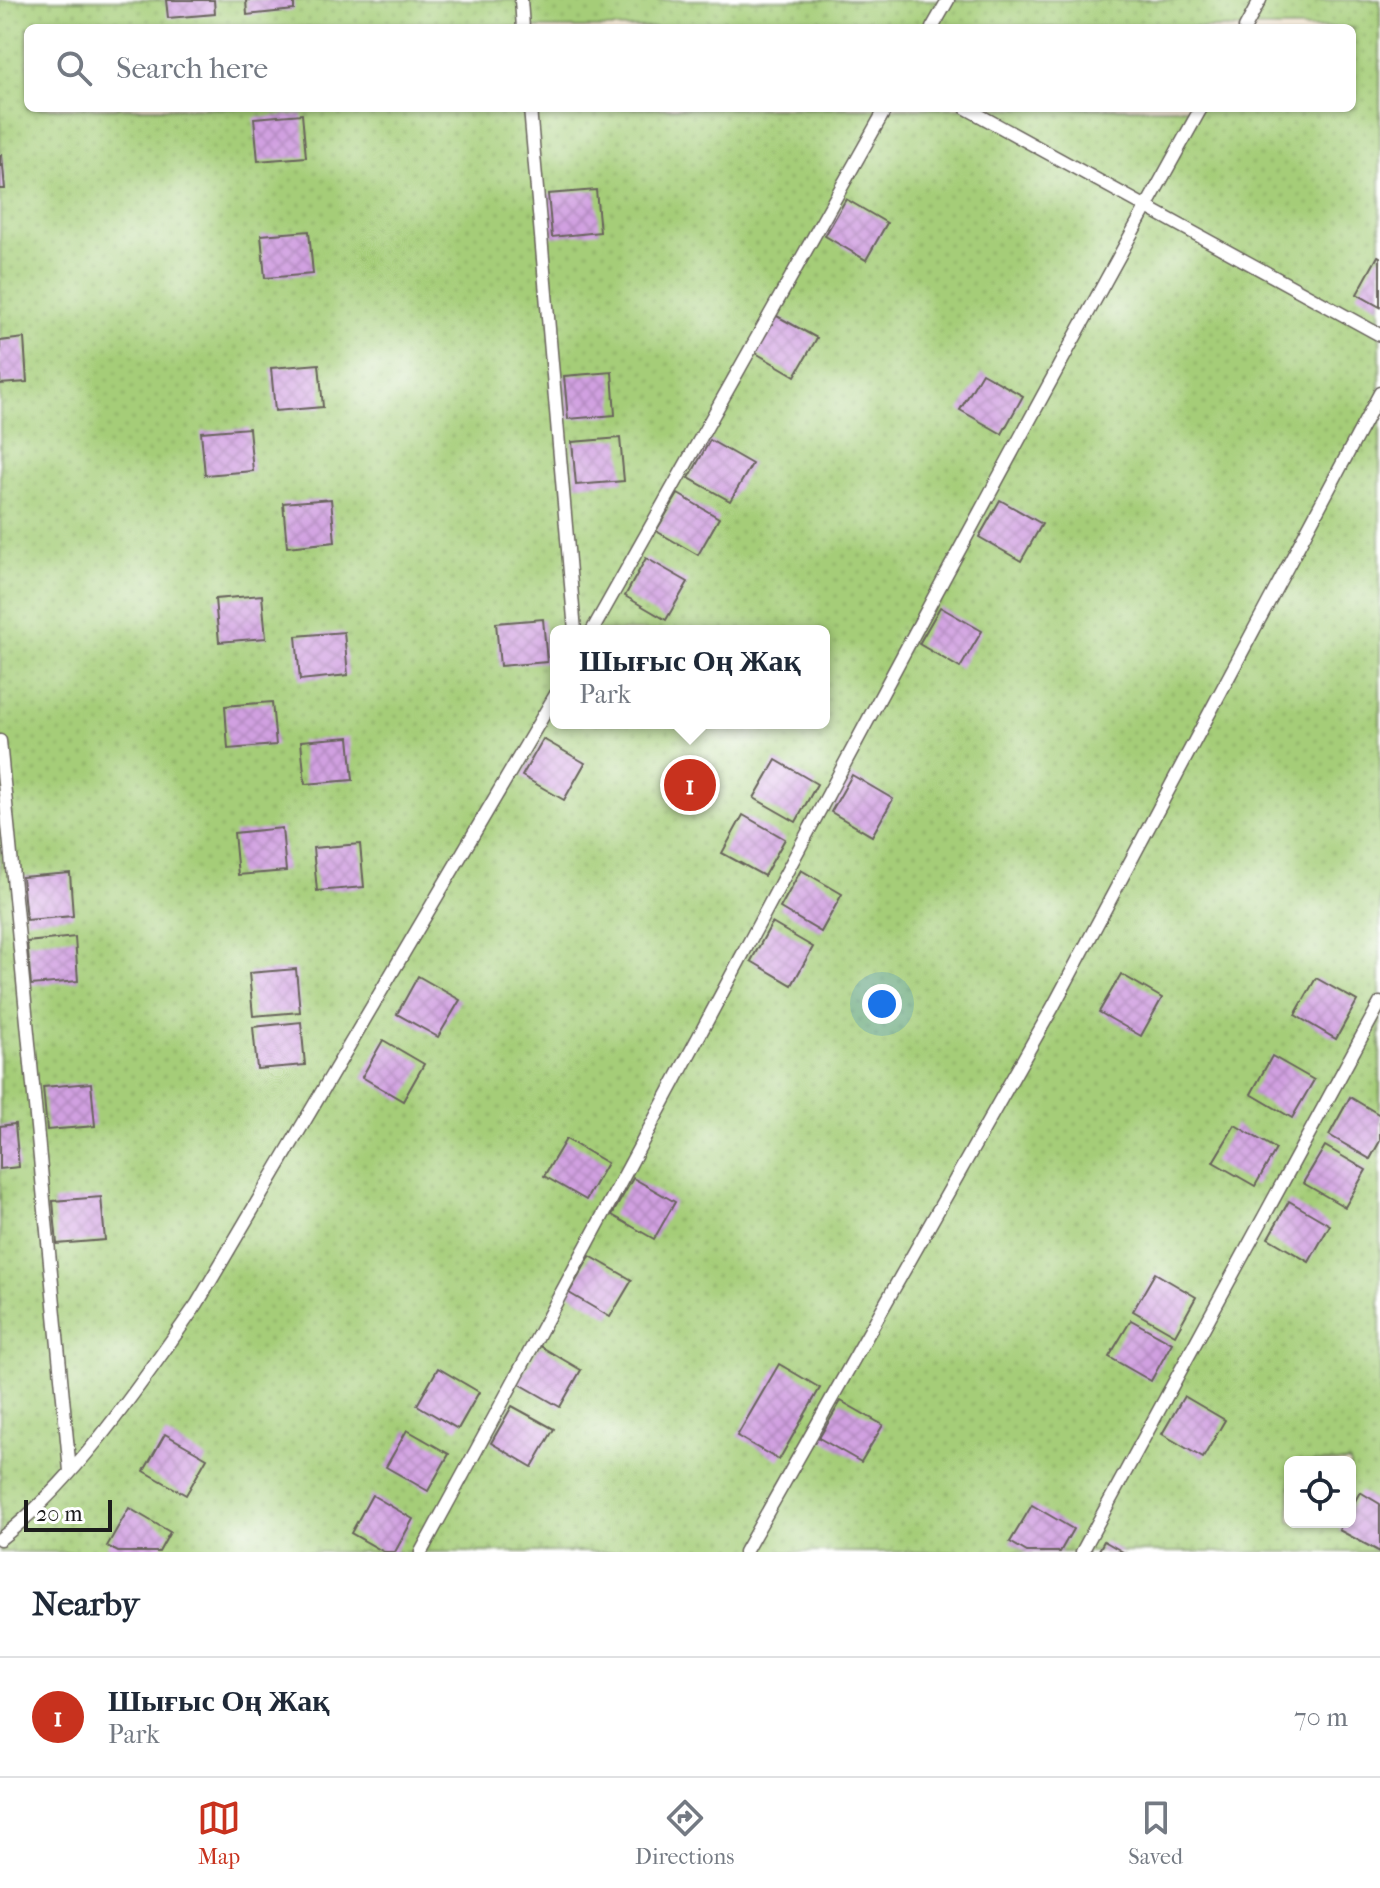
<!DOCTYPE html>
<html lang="en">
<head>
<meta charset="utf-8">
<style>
	body { margin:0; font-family:"IM FELL French Canon",serif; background:#f2f2f3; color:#1f2937 }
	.controls { position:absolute; right:24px; bottom:24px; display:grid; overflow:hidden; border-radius:12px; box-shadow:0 2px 6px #0004 }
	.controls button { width:72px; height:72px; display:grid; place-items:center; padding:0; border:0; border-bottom:2px solid #e0e1e3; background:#fff; color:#1f2937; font:40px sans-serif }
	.scale { position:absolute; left:24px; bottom:20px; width:88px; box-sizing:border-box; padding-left:8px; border:4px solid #1c1c1c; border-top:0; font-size:22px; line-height:28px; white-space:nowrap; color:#1c1c1c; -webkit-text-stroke:6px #fff; paint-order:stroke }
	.you { position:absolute; left:882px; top:1004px; width:28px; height:28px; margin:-20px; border:6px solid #fff; border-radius:50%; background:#1a73e8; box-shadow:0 0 0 12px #1a73e833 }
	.badge { display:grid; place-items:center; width:52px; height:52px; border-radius:50%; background:#c8321e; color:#fff; font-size:26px; font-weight:700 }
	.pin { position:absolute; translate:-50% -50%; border:4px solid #fff; box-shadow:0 2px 8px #0006 }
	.popup { position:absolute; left:550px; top:625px; width:280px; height:104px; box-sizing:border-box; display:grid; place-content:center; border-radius:12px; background:#fff; filter:drop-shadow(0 2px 6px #0005); font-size:26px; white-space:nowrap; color:#747a83 }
	.popup b { font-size:30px; color:#1f2937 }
	.popup::after { content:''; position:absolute; left:50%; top:100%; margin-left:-16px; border:16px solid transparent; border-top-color:#fff }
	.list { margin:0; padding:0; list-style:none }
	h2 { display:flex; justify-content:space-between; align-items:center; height:104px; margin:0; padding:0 32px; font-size:34px }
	h2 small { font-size:26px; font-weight:400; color:#747a83 }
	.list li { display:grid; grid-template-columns:52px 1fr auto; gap:24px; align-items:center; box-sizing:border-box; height:120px; padding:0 32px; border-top:2px solid #e0e1e3 }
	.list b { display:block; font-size:30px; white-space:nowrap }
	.list p { margin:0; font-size:26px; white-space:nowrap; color:#747a83 }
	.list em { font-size:26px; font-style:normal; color:#747a83 }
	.icon { flex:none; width:44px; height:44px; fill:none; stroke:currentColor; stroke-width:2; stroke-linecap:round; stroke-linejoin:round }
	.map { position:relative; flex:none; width:1380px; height:1552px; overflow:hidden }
	.search { position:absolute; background:#fff; box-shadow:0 2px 6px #0004; left:24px; right:24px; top:24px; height:88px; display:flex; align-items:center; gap:20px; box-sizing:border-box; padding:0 28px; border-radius:12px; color:#747a83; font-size:30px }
	.sheet { height:224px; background:#fff }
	nav { display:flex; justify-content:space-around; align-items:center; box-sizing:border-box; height:112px; border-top:2px solid #e0e1e3; background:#fff; font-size:22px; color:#747a83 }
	nav a { display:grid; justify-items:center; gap:4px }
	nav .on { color:#c8321e }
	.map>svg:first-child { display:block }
</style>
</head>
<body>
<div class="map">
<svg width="1380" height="1552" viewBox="0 0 1380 1552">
	<defs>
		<pattern id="grass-dots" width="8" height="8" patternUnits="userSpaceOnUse" patternTransform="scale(2)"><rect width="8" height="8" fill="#a5cd78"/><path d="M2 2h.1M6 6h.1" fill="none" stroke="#8daf67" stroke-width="1.8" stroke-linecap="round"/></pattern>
		<pattern id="building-cross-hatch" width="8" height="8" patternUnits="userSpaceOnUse" patternTransform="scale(2)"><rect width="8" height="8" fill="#d1a0e1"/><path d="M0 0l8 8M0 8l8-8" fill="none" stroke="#b389c0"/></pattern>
	</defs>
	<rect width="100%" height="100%" fill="#fff"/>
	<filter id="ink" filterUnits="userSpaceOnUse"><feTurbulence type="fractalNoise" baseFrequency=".0125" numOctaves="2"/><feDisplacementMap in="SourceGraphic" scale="16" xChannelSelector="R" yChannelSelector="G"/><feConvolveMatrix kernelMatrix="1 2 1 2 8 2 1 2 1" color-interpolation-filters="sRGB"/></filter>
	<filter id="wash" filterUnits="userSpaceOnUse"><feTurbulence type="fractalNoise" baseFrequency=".006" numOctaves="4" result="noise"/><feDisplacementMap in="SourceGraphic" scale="32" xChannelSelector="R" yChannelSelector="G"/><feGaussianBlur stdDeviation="1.8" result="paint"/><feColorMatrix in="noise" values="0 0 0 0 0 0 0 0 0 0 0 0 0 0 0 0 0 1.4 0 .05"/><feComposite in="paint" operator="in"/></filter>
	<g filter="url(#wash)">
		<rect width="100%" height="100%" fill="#f6e8d4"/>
		<!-- grass -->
		<path fill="url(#grass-dots)" stroke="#60744a" stroke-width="2" fill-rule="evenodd" d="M0 0H1380V1552H0ZM28 28H1352V108H28ZM556 631H824V723H556ZM1290 1462H1350V1522H1290Z"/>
		<g id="blocks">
			<!-- building -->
			<g fill="url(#building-cross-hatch)">
				<path d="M166 0H214L215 14 168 18Z"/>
				<path d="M246 0H294V10L247 15Z"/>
				<path d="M302 114 306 157 258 161 254 118Z"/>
				<path d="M0 155H2L5 189H0Z"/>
				<path d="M596 190 600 232 552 237 548 194Z"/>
				<path d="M846 199 887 223 866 260 825 236Z"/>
				<path d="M309 231 313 274 265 278 261 235Z"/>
				<path d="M1378 256 1380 257V307L1357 294Z"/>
				<path d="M775 315 817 338 795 376 754 352Z"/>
				<path d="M24 338 27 382 0 384V341Z"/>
				<path d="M319 364 323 407 275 411 271 368Z"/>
				<path d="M612 372 615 415 568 419 564 376Z"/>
				<path d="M982 373 1023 396 1002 434 960 410Z"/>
				<path d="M249 428 253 471 205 475 201 432Z"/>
				<path d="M620 438 624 481 576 485 572 442Z"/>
				<path d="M710 440 752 464 730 501 689 478Z"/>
				<path d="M678 494 719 518 698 555 656 531Z"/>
				<path d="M331 499 335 542 287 547 283 503Z"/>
				<path d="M1000 500 1042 524 1021 561 979 537Z"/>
				<path d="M646 558 688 582 666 620 625 596Z"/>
				<path d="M262 595 266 638 219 642 215 599Z"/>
				<path d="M940 607 982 631 960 668 919 644Z"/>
				<path d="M543 619 547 662 500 666 496 623Z"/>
				<path d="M344 632 348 675 300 680 296 636Z"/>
				<path d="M272 702 276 745 228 749 225 706Z"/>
				<path d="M349 737 353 780 305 784 301 741Z"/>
				<path d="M543 739 585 763 564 800 522 776Z"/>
				<path d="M776 760 817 784 796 822 754 798Z"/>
				<path d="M852 775 893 799 872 836 831 812Z"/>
				<path d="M743 815 785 839 764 876 722 853Z"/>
				<path d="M282 828 286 871 238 875 234 833Z"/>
				<path d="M360 844 364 887 317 891 313 848Z"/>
				<path d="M801 870 842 894 821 932 780 908Z"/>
				<path d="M70 873 73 916 26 920 22 877Z"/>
				<path d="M772 923 813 947 792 985 751 961Z"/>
				<path d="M75 937 78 981 31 985 27 942Z"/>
				<path d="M296 969 300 1012 253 1016 249 973Z"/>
				<path d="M1121 974 1162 998 1141 1036 1099 1012Z"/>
				<path d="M418 976 460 1000 438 1037 397 1014Z"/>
				<path d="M1316 978 1357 1001 1336 1039 1295 1015Z"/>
				<path d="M301 1022 305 1065 257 1069 253 1027Z"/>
				<path d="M383 1040 424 1064 403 1101 362 1077Z"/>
				<path d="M1272 1056 1314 1080 1292 1118 1251 1094Z"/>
				<path d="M91 1083 95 1126 47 1130 43 1087Z"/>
				<path d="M1350 1097 1380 1115V1141L1370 1159 1329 1135Z"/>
				<path d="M15 1124 19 1167 0 1169V1126Z"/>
				<path d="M1235 1125 1276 1149 1255 1186 1213 1162Z"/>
				<path d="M566 1139 607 1163 586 1200 544 1176Z"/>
				<path d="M1325 1146 1366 1170 1345 1207 1303 1183Z"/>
				<path d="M633 1178 675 1202 654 1239 612 1215Z"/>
				<path d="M101 1197 105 1240 57 1244 53 1201Z"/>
				<path d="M1289 1201 1330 1225 1309 1262 1268 1238Z"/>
				<path d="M590 1256 632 1280 610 1317 569 1293Z"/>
				<path d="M1155 1273 1196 1297 1175 1335 1133 1311Z"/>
				<path d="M1131 1320 1172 1343 1151 1381 1109 1357Z"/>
				<path d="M540 1346 581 1370 560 1407 518 1383Z"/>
				<path d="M779 1364 820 1388 779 1460 737 1436Z"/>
				<path d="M438 1368 479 1392 458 1429 417 1405Z"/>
				<path d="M1184 1396 1225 1420 1203 1458 1162 1434Z"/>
				<path d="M841 1401 883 1425 861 1462 819 1438Z"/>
				<path d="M512 1406 554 1429 532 1467 491 1443Z"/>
				<path d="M407 1430 449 1454 428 1491 386 1467Z"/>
				<path d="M165 1434 207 1458 186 1495 144 1471Z"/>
				<path d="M1360 1492 1380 1504V1552L1339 1530 1343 1522H1350V1510Z"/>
				<path d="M372 1495 413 1519 395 1552H384L351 1533Z"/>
				<path d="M1032 1505 1073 1529 1060 1552H1027L1010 1542Z"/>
				<path d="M129 1508 170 1532 159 1552H118L107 1546Z"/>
				<path d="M1104 1541 1123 1552H1098Z"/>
			</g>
		</g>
	</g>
	<g filter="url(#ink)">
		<use href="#blocks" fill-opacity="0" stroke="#68635c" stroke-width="2"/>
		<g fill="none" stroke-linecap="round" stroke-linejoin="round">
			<!-- lane casing -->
			<g stroke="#68635c" stroke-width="15">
				<g id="lane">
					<path d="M521 0 523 28"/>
					<path d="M932 28 948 0"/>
					<path d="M1245 28 1260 0"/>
					<path d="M530 108 575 631"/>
					<path d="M966 108 1380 335"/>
					<path d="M592 631 886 108"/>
					<path d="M0 741 70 1471"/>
					<path d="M0 1539C76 1481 142 1382 197 1304L556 694"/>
					<path d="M421 1552C683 1072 935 586 1201 108"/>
					<path d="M745 1552 1054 1005 1380 393"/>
					<path d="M1082 1552 1380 1003"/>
				</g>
			</g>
			<!-- lane -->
			<use href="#lane" stroke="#fff" stroke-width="12"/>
		</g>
	</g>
</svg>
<div class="controls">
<button><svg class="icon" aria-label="locate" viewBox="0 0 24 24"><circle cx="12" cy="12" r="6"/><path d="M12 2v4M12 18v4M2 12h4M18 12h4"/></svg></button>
</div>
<div class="scale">20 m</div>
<div class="you"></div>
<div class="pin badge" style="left:690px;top:785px">1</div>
<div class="popup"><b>Шығыс Оң Жақ</b>Park</div>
<div class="search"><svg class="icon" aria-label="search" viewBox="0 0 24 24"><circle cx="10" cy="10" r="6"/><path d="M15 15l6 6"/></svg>Search here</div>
</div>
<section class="sheet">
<h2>Nearby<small></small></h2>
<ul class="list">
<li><span class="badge">1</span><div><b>Шығыс Оң Жақ</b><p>Park</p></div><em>70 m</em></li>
</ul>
</section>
<nav>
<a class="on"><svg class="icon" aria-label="map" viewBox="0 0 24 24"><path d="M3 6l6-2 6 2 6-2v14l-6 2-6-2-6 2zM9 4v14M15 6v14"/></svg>Map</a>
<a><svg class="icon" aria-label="directions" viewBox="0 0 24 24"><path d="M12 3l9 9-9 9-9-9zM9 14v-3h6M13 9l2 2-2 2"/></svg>Directions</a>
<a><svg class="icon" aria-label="saved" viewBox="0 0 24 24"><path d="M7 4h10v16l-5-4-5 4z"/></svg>Saved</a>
</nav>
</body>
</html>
